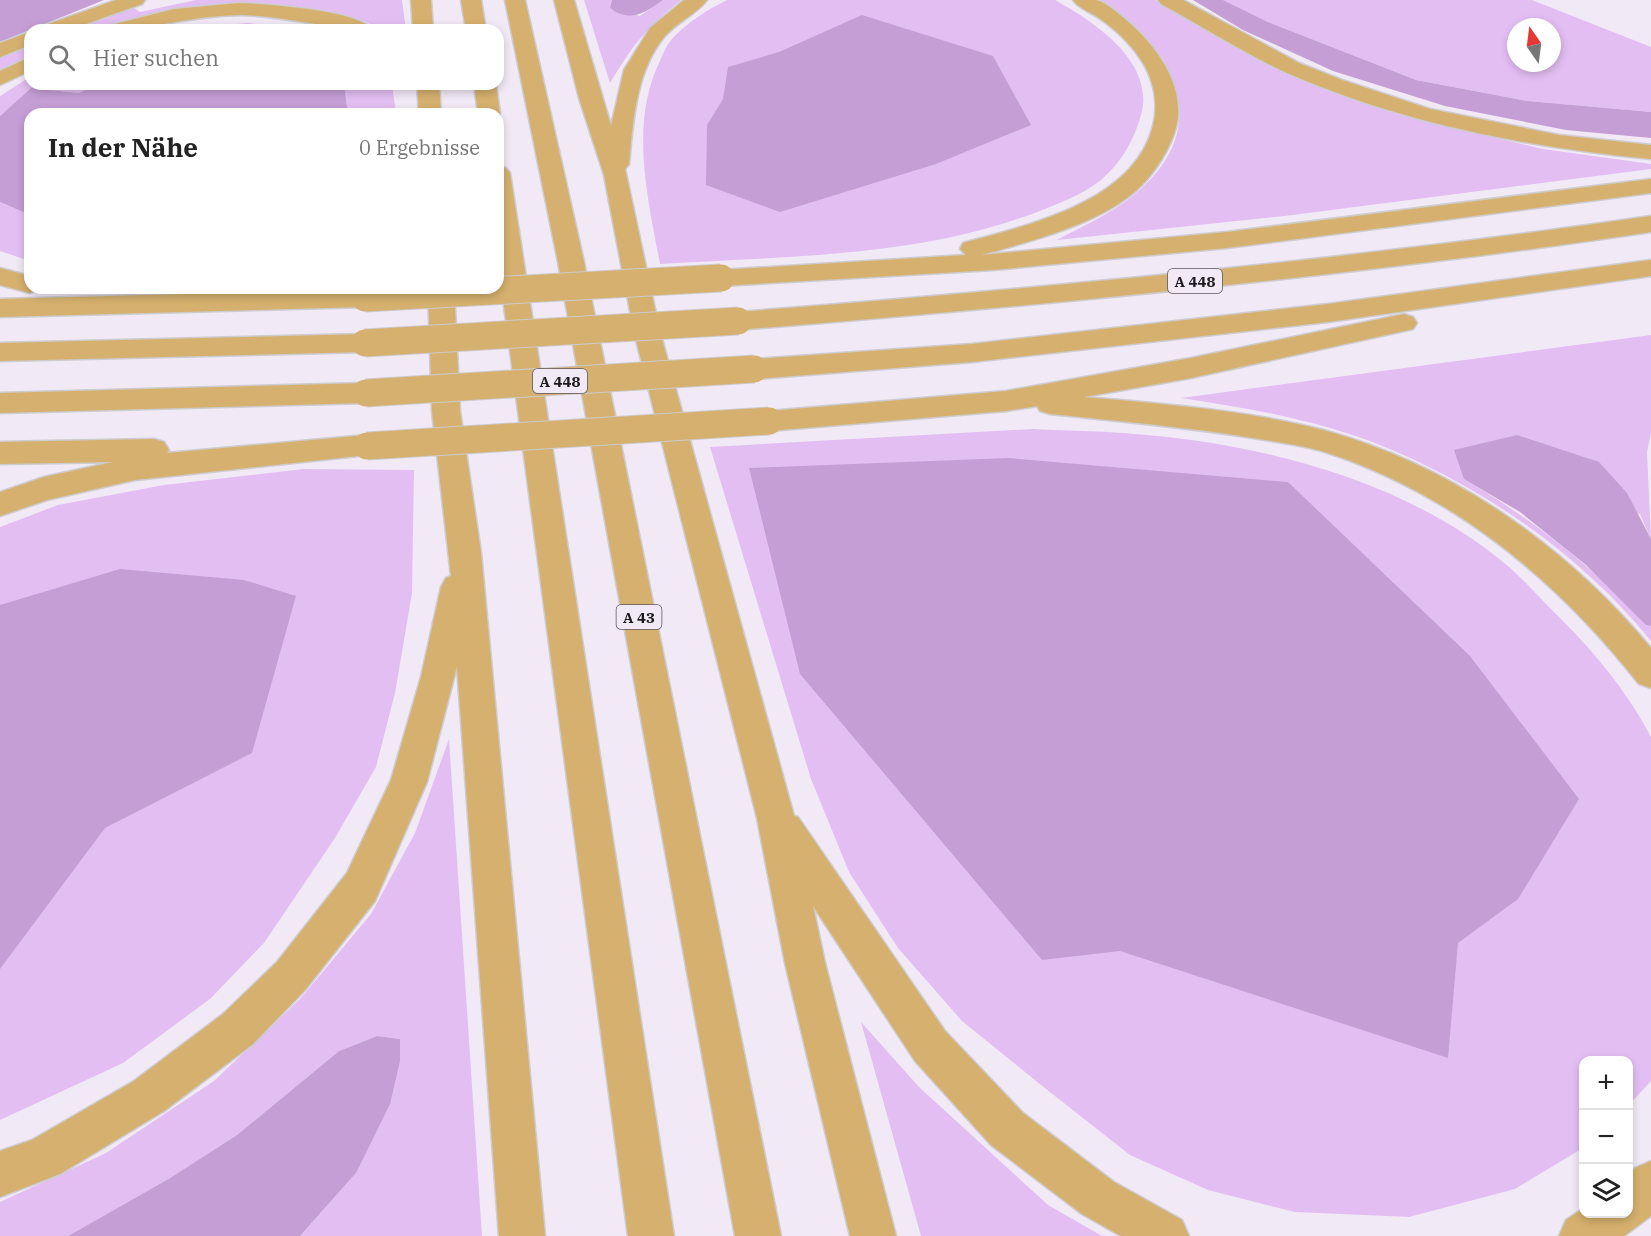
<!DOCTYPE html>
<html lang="de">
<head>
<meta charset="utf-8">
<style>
	body { margin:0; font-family:"IBM Plex Serif",serif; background:#f6f6f6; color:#222 }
	.controls { position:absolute; right:18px; bottom:18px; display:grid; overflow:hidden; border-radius:12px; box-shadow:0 3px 9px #0003 }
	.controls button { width:54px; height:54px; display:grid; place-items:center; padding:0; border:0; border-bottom:2px solid #e0e0e0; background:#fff; color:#222; font:30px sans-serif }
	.compass { position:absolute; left:1507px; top:18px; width:54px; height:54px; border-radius:50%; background:#fff; box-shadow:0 3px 9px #0003; rotate:346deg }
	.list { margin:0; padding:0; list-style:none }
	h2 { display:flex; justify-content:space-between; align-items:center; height:78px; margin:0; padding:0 24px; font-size:26px }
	h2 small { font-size:20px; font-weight:400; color:#767676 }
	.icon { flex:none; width:33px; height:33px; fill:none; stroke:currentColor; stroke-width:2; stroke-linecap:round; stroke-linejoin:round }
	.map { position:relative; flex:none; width:1651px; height:1236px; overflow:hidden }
	.search { position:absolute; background:#fff; box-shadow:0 3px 9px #0003; left:24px; top:24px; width:480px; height:66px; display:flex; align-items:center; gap:15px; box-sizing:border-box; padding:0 21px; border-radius:18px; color:#767676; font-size:22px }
	.panel { position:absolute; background:#fff; box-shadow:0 3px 9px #0003; left:24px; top:108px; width:480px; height:186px; border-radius:18px }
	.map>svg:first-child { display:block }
</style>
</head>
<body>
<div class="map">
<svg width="1651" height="1236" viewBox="0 0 1651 1236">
	<rect width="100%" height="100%" fill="#f2e9f6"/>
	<!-- green -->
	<g fill="#e3bef3" fill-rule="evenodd">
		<path d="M196 0H402L406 30H381L366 22 338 14 285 5 260 4 215 6 141 18 97 30H64L131 6 140 12Z"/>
		<path d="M584 0H612L610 8 640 16 663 0H681C647 27 632 46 610 83Z"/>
		<path d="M727 0H1055C1093 21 1156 62 1141 115 1134 140 1122 162 1101 180 1084 194 1058 204 1037 212 917 258 786 256 660 264 648 199 629 123 660 61 663 54 666 46 671 40 686 23 707 10 727 0Z"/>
		<path d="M1095 0H1155L1229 44 1275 68 1362 102 1409 117 1543 149 1651 164V169L1285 216 1057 240C1083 226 1113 213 1136 193 1217 125 1174 44 1095 0Z"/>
		<path d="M1223 0H1532L1651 47V112L1528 101 1416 80 1268 22ZM1516 27H1552V63H1516Z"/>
		<path d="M248 23 310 30H167Z"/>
		<path d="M30 43V55L0 70V57Z"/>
		<path d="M30 77V84H97L79 93 31 88 0 116V96Z"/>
		<path d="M344 84H392L396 114H348Z"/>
		<path d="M0 202 30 215V261L0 251Z"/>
		<path d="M1651 335V433L1647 452 1651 539 1640 514 1464 479C1533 520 1592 565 1646 625L1651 626V641C1582 556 1486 489 1385 447 1321 421 1249 408 1181 398Z"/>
		<path d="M1033 429C1071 431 1109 431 1147 435 1272 446 1412 484 1509 567 1524 580 1537 595 1551 609 1589 646 1627 690 1651 737V1081L1629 1105 1628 1060H1584L1583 1148 1515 1189 1409 1217 1295 1212 1208 1190 1130 1155 1041 1085 962 1021 898 948 849 872 811 779 710 447Z"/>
		<path d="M303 469 414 470 412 593 395 693 376 767 335 838 264 943 210 999 123 1063 0 1120V527L58 505 164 485Z"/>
		<path d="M449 739 482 1236H300L356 1173 400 1039 377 1036 339 1051 237 1135 170 1178 68 1236H0V1202L106 1153 214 1081 300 999 371 914 415 833Z"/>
		<path d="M861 1022 919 1087 1048 1205 1102 1236H921Z"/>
	</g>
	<!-- forest -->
	<g fill="#c59ed5">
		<path d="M0 0H104L0 42Z"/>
		<path d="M612 0H663C645 13 630 23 610 8Z"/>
		<path d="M1193 0H1223L1268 22 1416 80 1528 101 1651 112V138L1566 130 1445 106 1333 71 1243 30Z"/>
		<path d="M862 15 993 56 1031 125 936 164 780 212 706 185 707 125 723 99 728 67 779 52Z"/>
		<path d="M97 84H344L348 114H30V215L0 202V116L31 88 79 93Z"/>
		<path d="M1517 435 1599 462 1627 493 1651 539V626L1646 625 1586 565 1520 512 1464 479 1454 450Z"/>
		<path d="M1008 458 1288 482 1470 656 1579 799 1518 899 1458 943 1448 1058 1120 951 1042 960 800 674 749 468Z"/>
		<path d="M120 569 244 580 296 596 252 753 105 828 0 969V605Z"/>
		<path d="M377 1036 400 1039V1061L390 1104 356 1173 300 1236H68L170 1178 237 1135 339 1051Z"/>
	</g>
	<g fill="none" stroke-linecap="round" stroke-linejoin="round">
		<!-- motorway casing -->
		<g stroke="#cdccce" stroke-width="3">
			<g id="motorway">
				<path d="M116 0H145L142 4 69 30H40L43 26Z"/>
				<path d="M411 0H431L433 30H413Z"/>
				<path d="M461 0H481L486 30H466Z"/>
				<path d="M505 0H525L584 262 781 1236H735L558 262Z"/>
				<path d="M554 0H574L611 126 624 70 650 28 684 0H707C697 14 677 22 665 36 636 70 633 121 629 164L625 169 660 332 794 816 798 817 945 1031 1023 1113 1114 1182 1182 1220 1189 1236H1121L1082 1214 991 1145 915 1061 813 906 825 963 896 1236H850L785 963 757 818 634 332 604 175 579 98Z"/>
				<path d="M1073 0C1080 0 1089 0 1096 0 1104 2 1113 9 1119 14 1149 38 1181 75 1178 117 1175 141 1159 167 1142 185 1105 223 1031 241 981 255L1227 232 1651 179V193L1227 248 993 270 721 286 712 284 708 278 712 272 721 270 966 255 960 249 963 243C1029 225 1134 202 1153 126 1158 107 1155 86 1146 68 1135 48 1118 31 1099 18 1091 12 1079 9 1073 0Z"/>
				<path d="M1158 0H1183L1299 63 1342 80 1430 109 1559 135 1651 145V159C1526 147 1401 123 1285 72 1242 52 1202 26 1161 4Z"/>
				<path d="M239 3C264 4 359 10 373 30 329 30 287 16 241 15 194 15 150 30 104 30L107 26 174 9Z"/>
				<path d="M30 32V45L0 57V43Z"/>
				<path d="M30 57V71L0 85V71Z"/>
				<path d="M417 84H439L441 114H419Z"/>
				<path d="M474 84H496L500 114 498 117V114H478Z"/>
				<path d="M498 166 506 168 510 173 674 1236H628L498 261Z"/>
				<path d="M1651 216V232C1348 277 1043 305 738 330L729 327 725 321 729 315 738 312C1043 288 1348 260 1651 216Z"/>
				<path d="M1651 260V276L1328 322 972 362 754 379 744 376 740 369 744 362 754 359 972 344 1328 304Z"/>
				<path d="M0 268 30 276V288H41L30 293 0 285Z"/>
				<path d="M428 288H454L460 411 481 553 545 1236H499L457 666 427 782 375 901 305 990 253 1044 164 1111 60 1174 0 1197V1151L32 1140 134 1081 223 1014 277 962 347 873 391 780 421 677 441 587 446 578 451 576 432 411Z"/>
				<path d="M365 289 374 292 378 298 374 304 365 307 0 317V299Z"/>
				<path d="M1404 314 1413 317 1417 323 1413 329 1191 378 1084 397C1163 404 1246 410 1323 430 1452 465 1566 546 1651 648V688L1639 684C1556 579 1454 494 1325 452 1302 445 1277 442 1253 438 1186 427 1118 421 1050 414L1040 411 1037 406 1006 411 769 431 759 428 755 421 759 414 769 411 1006 391 1191 358Z"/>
				<path d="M365 334 375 336 379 343 375 350 365 352 0 361V343Z"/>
				<path d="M366 383 376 386 380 393 376 400 366 403 0 413V393Z"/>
				<path d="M367 435 377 438 382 446 377 454 135 480 47 500 0 516V492L44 477 113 462 0 464V442L154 439 164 442 169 450 167 453Z"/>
				<path d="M1651 1161V1216L1624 1236H1559L1566 1220 1584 1208V1214H1628V1174L1635 1168Z"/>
			</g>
		</g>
		<!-- motorway -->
		<use href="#motorway" fill="#d6b06e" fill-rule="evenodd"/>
		<!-- motorway-bridge casing -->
		<g stroke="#cdccce" stroke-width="29" stroke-linecap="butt">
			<g id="motorway-bridge">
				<path d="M365 298 721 278"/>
				<path d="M365 343 738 321"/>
				<path d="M366 393 754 369"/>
				<path d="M367 446 769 421"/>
			</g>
		</g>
		<!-- motorway-bridge -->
		<use href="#motorway-bridge" stroke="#d6b06e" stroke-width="27"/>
	</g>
	<g text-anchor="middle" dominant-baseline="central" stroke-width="4.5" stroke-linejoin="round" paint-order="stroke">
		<!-- shield labels -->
		<g fill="#f2e9f6" stroke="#5c575f" stroke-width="1.5">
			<rect x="1168" y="269" width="54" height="24" rx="4.5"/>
			<rect x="533" y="369" width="54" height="24" rx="4.5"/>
			<rect x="616.5" y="605" width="45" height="24" rx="4.5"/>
		</g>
		<g font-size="15" font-weight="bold" fill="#1c191e">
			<text x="1195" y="281">A 448</text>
			<text x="560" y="381">A 448</text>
			<text x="639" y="617">A 43</text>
		</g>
	</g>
</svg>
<div class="controls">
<button>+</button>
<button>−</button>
<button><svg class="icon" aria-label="layers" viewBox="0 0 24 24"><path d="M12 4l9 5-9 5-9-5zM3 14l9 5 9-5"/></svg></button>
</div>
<svg class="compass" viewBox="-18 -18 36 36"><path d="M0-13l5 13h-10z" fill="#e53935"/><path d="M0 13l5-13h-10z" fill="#767676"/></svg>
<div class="search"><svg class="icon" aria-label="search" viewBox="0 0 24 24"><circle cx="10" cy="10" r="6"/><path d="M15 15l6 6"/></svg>Hier suchen</div>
<section class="panel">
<h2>In der Nähe<small>0 Ergebnisse</small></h2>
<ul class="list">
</ul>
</section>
</div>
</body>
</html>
